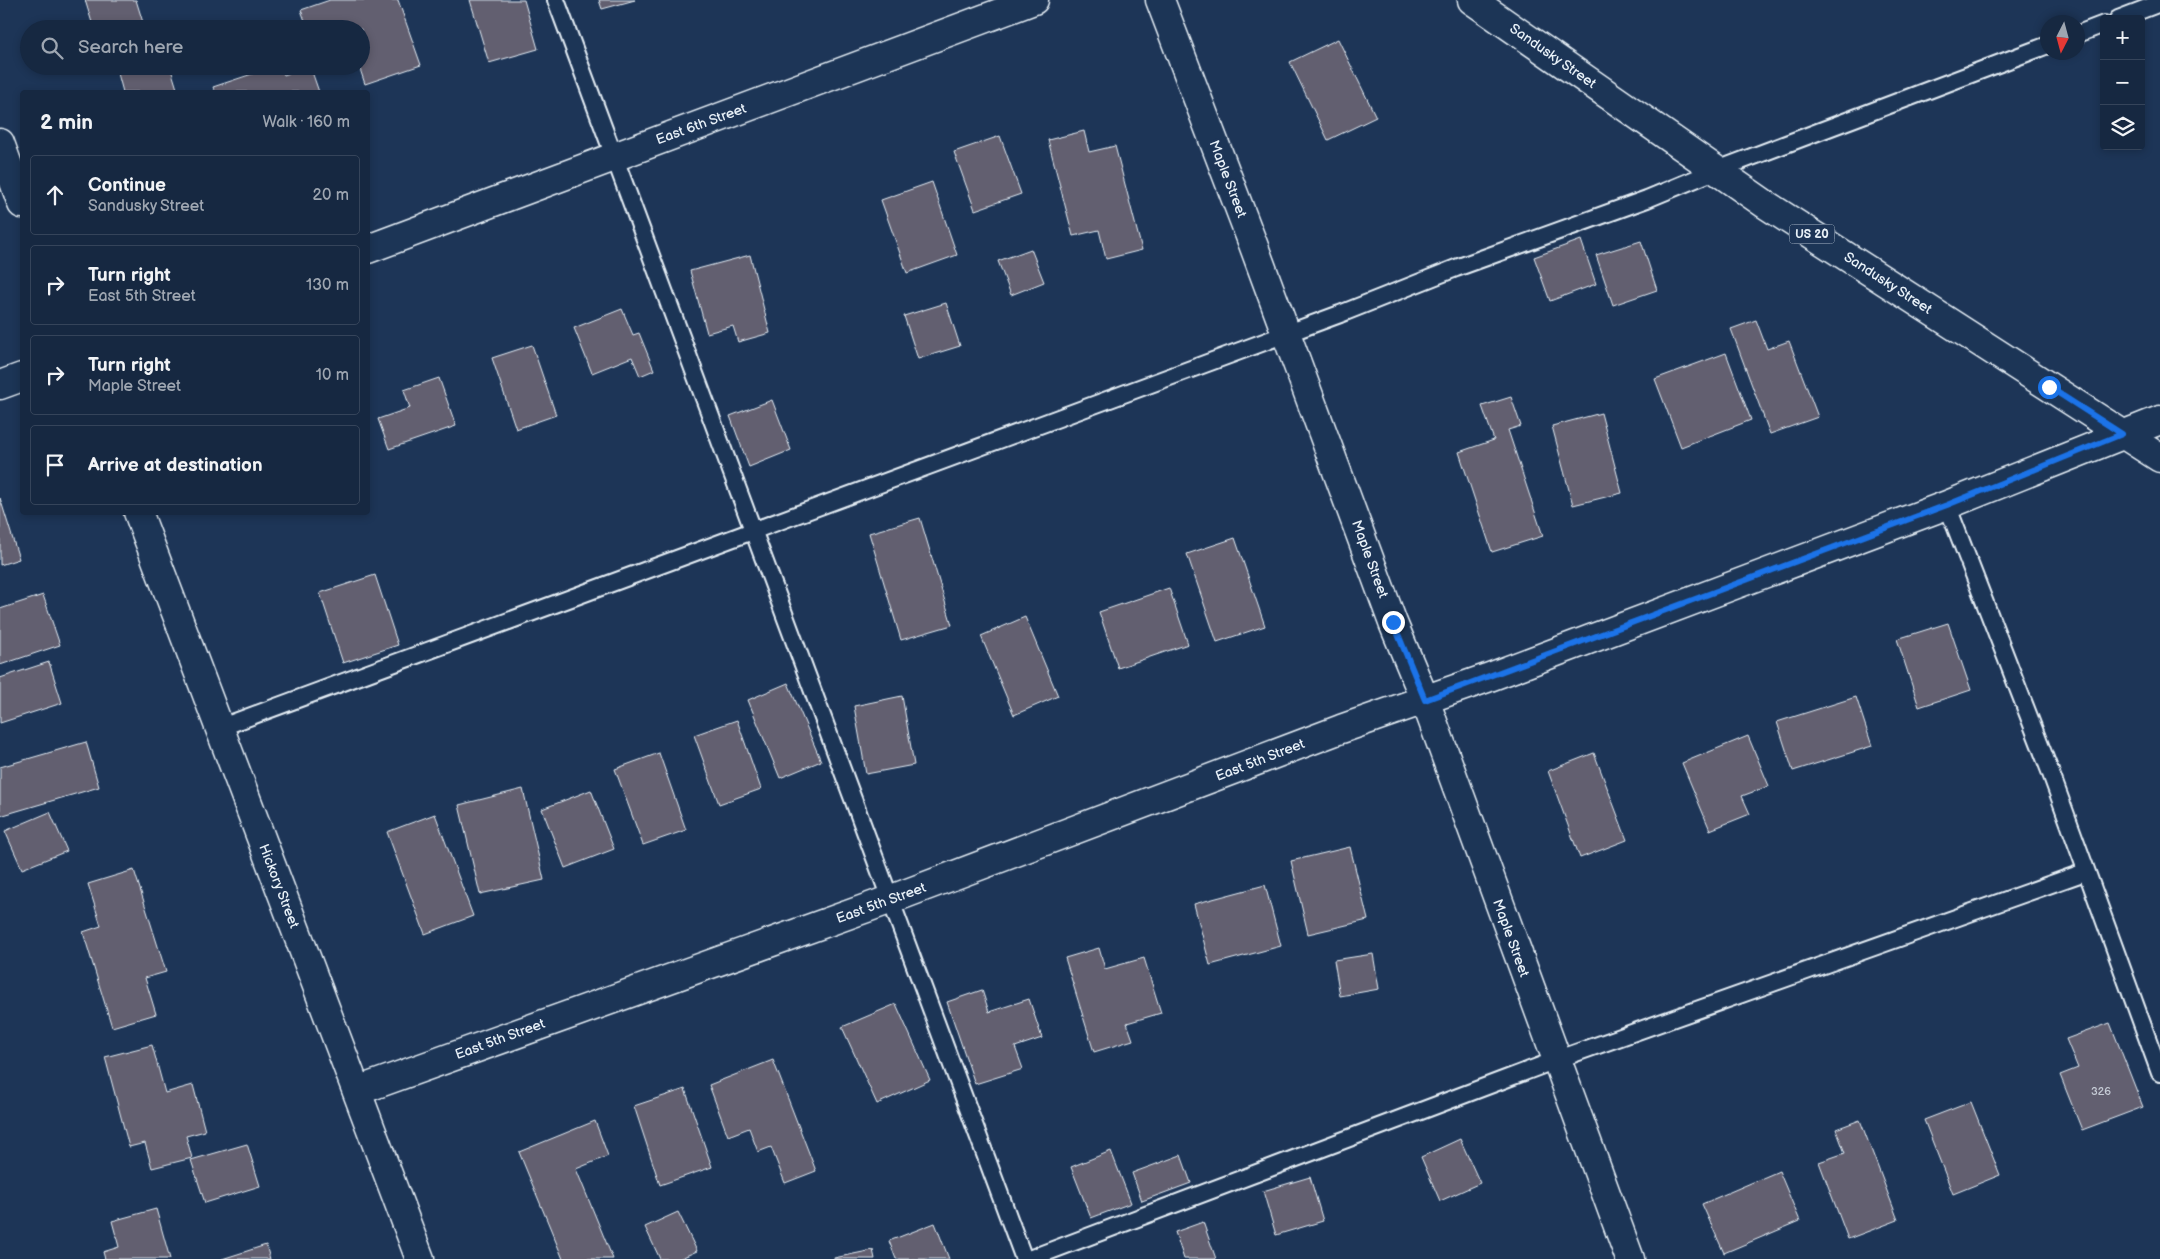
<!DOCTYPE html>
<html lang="en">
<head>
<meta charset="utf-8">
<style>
	body { margin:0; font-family:"Balsamiq Sans",sans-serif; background:#1f3048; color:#f1f3f6 }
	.controls { position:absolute; right:15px; top:15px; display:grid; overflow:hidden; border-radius:5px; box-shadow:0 2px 8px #0003 }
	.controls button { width:45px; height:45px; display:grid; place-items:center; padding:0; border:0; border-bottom:1px solid #35445a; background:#162841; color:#f1f3f6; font:25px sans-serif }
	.compass { position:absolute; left:2040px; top:15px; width:45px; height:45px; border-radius:50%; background:#162841; box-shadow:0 2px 8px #0003; rotate:186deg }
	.stop { position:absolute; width:15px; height:15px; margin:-11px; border:4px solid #1a73e8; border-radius:50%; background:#fff }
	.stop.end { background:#1a73e8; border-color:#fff; box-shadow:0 1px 5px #0008 }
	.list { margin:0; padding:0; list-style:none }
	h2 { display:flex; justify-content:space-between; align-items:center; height:65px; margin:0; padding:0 20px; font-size:21px }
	h2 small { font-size:16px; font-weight:400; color:#9ea6b1 }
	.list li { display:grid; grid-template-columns:32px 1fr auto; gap:15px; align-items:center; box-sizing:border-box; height:80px; margin:0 10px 10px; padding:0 10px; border:1px solid #35445a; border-radius:5px }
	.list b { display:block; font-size:19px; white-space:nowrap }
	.list p { margin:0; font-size:16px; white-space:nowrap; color:#9ea6b1 }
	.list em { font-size:16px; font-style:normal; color:#9ea6b1 }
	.icon { flex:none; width:28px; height:28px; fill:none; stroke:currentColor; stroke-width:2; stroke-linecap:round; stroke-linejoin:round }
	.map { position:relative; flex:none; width:2160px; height:1259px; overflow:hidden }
	.search { position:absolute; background:#162841; box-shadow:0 2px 8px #0003; left:20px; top:20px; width:350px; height:55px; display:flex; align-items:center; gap:12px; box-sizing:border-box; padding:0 18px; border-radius:28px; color:#9ea6b1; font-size:19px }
	.panel { position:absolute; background:#162841; box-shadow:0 2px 8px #0003; left:20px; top:90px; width:350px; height:425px; border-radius:5px }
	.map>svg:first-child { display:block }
</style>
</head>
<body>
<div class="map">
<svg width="2160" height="1259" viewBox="0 0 2160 1259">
	<rect width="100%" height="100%" fill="#1d3557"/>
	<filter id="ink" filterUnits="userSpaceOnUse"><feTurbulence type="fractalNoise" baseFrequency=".02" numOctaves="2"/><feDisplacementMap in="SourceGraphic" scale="10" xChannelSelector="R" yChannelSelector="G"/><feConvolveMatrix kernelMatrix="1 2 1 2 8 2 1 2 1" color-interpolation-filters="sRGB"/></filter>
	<g filter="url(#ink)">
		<!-- building -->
		<g fill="#625e70" stroke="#e8f1f8">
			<path d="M85 0H136L145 29H94Z"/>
			<path d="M330 0H398L421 65 365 84 359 66H361V29H308L301 10Z"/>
			<path d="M470 0H524L538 49 489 63Z"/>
			<path d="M599 0H635L602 9Z"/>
			<path d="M1338 39 1376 117 1328 140 1290 62Z"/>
			<path d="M116 66H170L178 92H123Z"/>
			<path d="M276 66H281L284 75 310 66 319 92H215L213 87Z"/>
			<path d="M1084 131 1089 152 1115 146 1142 250 1106 259 1099 230 1073 236 1048 140Z"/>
			<path d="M1000 136 1021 194 975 210 954 152Z"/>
			<path d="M932 182 957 255 907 273 881 200Z"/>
			<path d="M1581 240 1596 284 1550 301 1534 257Z"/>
			<path d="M1641 241 1657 290 1613 305 1596 255Z"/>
			<path d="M1031 249 1044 282 1011 295 998 261Z"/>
			<path d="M750 255 770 333 738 342 733 326 707 333 690 271Z"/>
			<path d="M946 303 960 346 918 359 904 316Z"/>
			<path d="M622 309 633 335 639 333 654 370 640 376 632 357 592 373 574 328Z"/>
			<path d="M1756 320 1767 349 1789 341 1818 417 1770 434 1731 329Z"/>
			<path d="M532 345 556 415 516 429 492 358Z"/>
			<path d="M1726 353 1751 420 1681 447 1655 379Z"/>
			<path d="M439 378 456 426 389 449 378 419 410 408 404 390Z"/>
			<path d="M1511 397 1521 426 1508 430 1543 536 1492 552 1459 452 1494 440 1482 406Z"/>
			<path d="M772 400 791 450 749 467 730 416Z"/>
			<path d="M1601 413 1622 493 1573 505 1552 426Z"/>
			<path d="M0 498 19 559 0 565Z"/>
			<path d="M920 518 952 625 901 640 869 533Z"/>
			<path d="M1235 538 1265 626 1217 642 1187 554Z"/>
			<path d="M375 575 398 645 343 663 320 593Z"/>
			<path d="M1169 588 1188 644 1118 668 1099 612Z"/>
			<path d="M43 595 60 645 0 665V609Z"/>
			<path d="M1025 617 1058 696 1014 715 981 636Z"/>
			<path d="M1948 623 1971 690 1919 707 1897 639Z"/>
			<path d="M49 662 62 703 0 723V678Z"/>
			<path d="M788 683 821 761 780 778 748 700Z"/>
			<path d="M902 696 914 765 866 774 854 706Z"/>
			<path d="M1856 697 1872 746 1793 771 1777 722Z"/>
			<path d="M737 720 761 789 719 804 694 735Z"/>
			<path d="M1748 736 1769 786 1742 796 1750 814 1710 830 1682 763Z"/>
			<path d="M86 742 99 787 0 816V767Z"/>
			<path d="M659 753 686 830 643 845 615 769Z"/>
			<path d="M1594 753 1627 840 1580 858 1548 771Z"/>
			<path d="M523 789 544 880 480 894 459 805Z"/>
			<path d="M591 790 614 849 565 868 542 809Z"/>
			<path d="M50 812 67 851 22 869 5 831Z"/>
			<path d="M435 814 473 916 425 934 387 832Z"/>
			<path d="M1350 847 1368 920 1308 934 1291 861Z"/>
			<path d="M134 870 166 972 145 978 156 1014 112 1027 83 932 101 926 88 884Z"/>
			<path d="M1265 885 1281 946 1210 965 1194 904Z"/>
			<path d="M1099 948 1105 969 1144 958 1161 1013 1127 1023 1133 1040 1094 1052 1065 958Z"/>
			<path d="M1373 954 1379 989 1340 996 1334 960Z"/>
			<path d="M982 990 989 1012 1029 999 1042 1038 1015 1047 1023 1069 975 1084 947 1002Z"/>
			<path d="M896 1004 930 1080 877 1104 842 1027Z"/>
			<path d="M2110 1023 2143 1107 2082 1130 2060 1075 2078 1068 2066 1039Z"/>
			<path d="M152 1045 165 1093 193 1085 205 1131 186 1136 192 1158 152 1168 145 1143 129 1147 105 1057Z"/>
			<path d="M773 1060 816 1171 785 1183 771 1147 758 1152 749 1128 728 1136 709 1085Z"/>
			<path d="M685 1089 712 1167 660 1185 634 1106Z"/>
			<path d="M1971 1102 2000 1175 1953 1194 1924 1120Z"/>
			<path d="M1860 1120 1898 1220 1848 1239 1819 1162 1845 1153 1836 1129Z"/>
			<path d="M595 1121 608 1156 576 1169 613 1259H563L519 1152Z"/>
			<path d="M1460 1139 1480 1183 1440 1201 1421 1157Z"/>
			<path d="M247 1144 260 1186 205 1203 191 1160Z"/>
			<path d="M1111 1151 1131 1203 1091 1218 1071 1167Z"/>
			<path d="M1181 1155 1191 1183 1142 1201 1132 1173Z"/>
			<path d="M1779 1171 1800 1221 1724 1253 1702 1204Z"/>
			<path d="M1310 1177 1323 1221 1276 1235 1263 1191Z"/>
			<path d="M156 1209 170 1259H105L103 1252 119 1247 112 1221Z"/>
			<path d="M678 1212 697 1251 679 1259H660L645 1227Z"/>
			<path d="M1203 1222 1216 1259H1184L1175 1232Z"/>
			<path d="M935 1223 949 1259H896L889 1241Z"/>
			<path d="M266 1245 270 1259H222Z"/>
			<path d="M873 1250 875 1259H834V1258Z"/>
		</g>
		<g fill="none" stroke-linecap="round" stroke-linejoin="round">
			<!-- lane casing -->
			<g stroke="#e8f1f8" stroke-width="20">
				<g id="lane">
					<path d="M556 0 1024 1259"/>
					<path d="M2118 19 2160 3"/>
					<path d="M2078 34 2104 24"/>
					<path d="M1947 505 2050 771 2160 1073"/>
					<path d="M219 728 1340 314 1456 268 1647 199 1717 170 2048 45"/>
					<path d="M1029 1259 1556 1060 2085 872"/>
				</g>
			</g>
			<!-- street casing -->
			<g stroke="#e8f1f8" stroke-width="31">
				<g id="street">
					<path d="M1160 0 1253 244 1393 623 1425 700 1630 1259"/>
					<path d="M0 143 22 204"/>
					<path d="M368 249 1034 0"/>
					<path d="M0 385 22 377"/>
					<path d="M138 512 420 1259"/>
					<path d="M357 1091 889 900 1341 729 1487 678 1947 505 2160 420"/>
				</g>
			</g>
			<!-- primary casing -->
			<g stroke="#e8f1f8" stroke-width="31">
				<path id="primary" d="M1472 0 1765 204 2160 458"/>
			</g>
			<!-- lane -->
			<use href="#lane" stroke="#1d3557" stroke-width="16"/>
			<!-- street -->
			<use href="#street" stroke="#1d3557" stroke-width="28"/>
			<!-- primary -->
			<use href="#primary" stroke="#1d3557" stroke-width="28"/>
		</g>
	</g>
	<g fill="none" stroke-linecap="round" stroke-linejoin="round" filter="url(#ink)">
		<!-- route -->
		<path stroke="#1a73e8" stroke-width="6" d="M1393 622 1425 700 1947 505 2122 434 2049 387"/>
	</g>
	<g text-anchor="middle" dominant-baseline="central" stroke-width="4.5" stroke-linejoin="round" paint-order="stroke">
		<!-- number labels -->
		<g font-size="11" fill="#c6ccd6">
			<text x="2101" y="1091">326</text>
		</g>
		<!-- shield labels -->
		<rect fill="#1d3557" stroke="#abb9c8" stroke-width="1" x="1789.5" y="224.5" width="45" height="19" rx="4"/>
		<g font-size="12" font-weight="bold" fill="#e8f1f8">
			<text x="1812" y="234">US 20</text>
		</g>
		<!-- street labels -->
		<g font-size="14" fill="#e8f1f8" stroke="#1d3557">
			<text transform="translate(1553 56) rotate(35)">Sandusky Street</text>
			<text transform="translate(701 124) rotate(-20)">East 6th Street</text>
			<text transform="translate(1228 179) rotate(69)">Maple Street</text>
			<text transform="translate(1888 283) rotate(33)">Sandusky Street</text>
			<text transform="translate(1370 559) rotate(70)">Maple Street</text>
			<text transform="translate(1260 760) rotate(-21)">East 5th Street</text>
			<text transform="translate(279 886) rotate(69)">Hickory Street</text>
			<text transform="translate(881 903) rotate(-20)">East 5th Street</text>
			<text transform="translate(1511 938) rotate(70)">Maple Street</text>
			<text transform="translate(500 1039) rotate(-20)">East 5th Street</text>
		</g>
	</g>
</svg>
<div class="controls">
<button>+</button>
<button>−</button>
<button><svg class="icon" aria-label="layers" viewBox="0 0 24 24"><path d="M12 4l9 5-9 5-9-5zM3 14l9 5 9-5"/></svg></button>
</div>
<svg class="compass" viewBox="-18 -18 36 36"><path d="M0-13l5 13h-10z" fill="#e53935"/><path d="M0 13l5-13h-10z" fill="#9ea6b1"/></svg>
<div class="stop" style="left:2049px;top:387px"></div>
<div class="stop end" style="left:1393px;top:622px"></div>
<div class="search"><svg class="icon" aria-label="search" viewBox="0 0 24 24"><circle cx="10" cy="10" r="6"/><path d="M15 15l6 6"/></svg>Search here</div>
<section class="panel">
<h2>2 min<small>Walk · 160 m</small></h2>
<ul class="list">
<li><svg class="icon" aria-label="ahead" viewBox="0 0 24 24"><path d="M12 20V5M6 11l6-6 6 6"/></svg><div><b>Continue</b><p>Sandusky Street</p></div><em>20 m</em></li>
<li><svg class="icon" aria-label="right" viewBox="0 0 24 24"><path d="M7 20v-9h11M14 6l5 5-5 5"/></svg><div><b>Turn right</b><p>East 5th Street</p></div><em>130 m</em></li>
<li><svg class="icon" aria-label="right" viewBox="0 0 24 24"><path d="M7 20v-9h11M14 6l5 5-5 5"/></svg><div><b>Turn right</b><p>Maple Street</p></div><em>10 m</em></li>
<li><svg class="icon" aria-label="arrive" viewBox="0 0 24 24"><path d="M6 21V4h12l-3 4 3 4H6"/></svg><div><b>Arrive at destination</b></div></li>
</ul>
</section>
</div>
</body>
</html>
